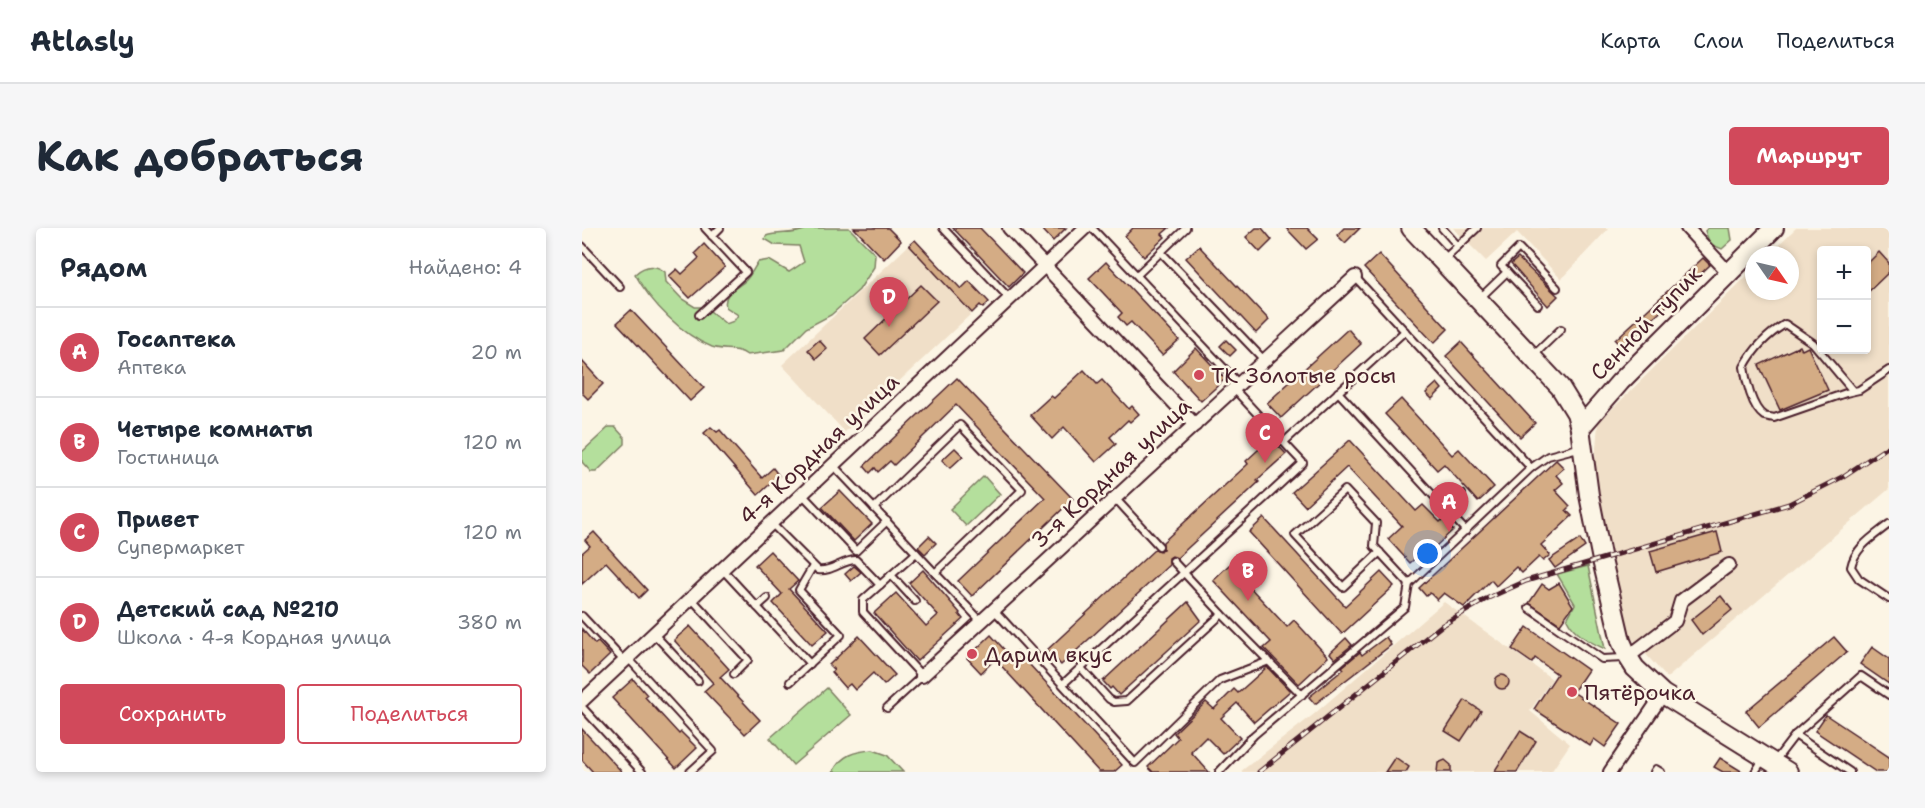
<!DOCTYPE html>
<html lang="ru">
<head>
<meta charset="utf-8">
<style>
	body { margin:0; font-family:"Shantell Sans",sans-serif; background:#f6f6f7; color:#1f2937 }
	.controls { position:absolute; right:18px; top:18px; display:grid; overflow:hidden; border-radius:6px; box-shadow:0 3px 9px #0003 }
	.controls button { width:54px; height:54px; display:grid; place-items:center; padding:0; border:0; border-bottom:2px solid #e0e1e3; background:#fff; color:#1f2937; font:30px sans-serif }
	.compass { position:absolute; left:1163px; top:18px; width:54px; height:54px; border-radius:50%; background:#fff; box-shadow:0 3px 9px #0003; rotate:124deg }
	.you { position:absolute; left:846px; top:326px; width:21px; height:21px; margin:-15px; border:4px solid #fff; border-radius:50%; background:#1a73e8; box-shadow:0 0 0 9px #1a73e833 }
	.badge { display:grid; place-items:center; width:39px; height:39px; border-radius:50%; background:#d1495b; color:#fff; font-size:20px; font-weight:700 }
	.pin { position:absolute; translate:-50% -50px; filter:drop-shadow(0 2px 3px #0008) }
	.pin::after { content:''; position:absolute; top:32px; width:21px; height:18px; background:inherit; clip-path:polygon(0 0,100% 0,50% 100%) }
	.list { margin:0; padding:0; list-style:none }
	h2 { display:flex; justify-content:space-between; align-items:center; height:78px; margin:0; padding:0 24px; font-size:26px }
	h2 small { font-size:20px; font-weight:400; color:#747a83 }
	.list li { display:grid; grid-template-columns:39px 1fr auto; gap:18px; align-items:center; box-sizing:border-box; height:90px; padding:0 24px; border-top:2px solid #e0e1e3 }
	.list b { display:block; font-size:22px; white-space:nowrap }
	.list p { margin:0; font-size:20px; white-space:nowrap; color:#747a83 }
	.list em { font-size:20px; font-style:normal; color:#747a83 }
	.actions { display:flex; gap:12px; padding:18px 24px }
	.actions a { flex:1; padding:14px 0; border:2px solid #d1495b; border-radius:6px; text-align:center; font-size:21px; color:#d1495b }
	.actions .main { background:#d1495b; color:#fff }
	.map { position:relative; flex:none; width:1307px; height:544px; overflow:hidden; border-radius:6px }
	header { display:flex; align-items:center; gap:36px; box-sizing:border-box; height:84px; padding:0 30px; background:#fff; border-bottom:2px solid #e0e1e3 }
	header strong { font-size:28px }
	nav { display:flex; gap:33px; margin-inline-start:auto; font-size:21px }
	.intro { display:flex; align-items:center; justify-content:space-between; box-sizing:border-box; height:144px; padding:0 36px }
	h1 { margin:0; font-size:42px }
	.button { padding:15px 27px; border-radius:6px; background:#d1495b; color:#fff; font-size:21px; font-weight:700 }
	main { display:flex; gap:36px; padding:0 36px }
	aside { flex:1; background:#fff; border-radius:6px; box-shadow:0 3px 9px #0003 }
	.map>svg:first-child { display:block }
</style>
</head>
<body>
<header>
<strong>Atlasly</strong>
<nav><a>Карта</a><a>Слои</a><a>Поделиться</a></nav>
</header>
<div class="intro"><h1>Как добраться</h1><a class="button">Маршрут</a></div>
<main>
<aside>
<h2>Рядом<small>Найдено: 4</small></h2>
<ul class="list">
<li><span class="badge">A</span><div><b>Госаптека</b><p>Аптека</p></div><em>20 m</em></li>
<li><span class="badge">B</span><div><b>Четыре комнаты</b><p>Гостиница</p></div><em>120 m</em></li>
<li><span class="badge">C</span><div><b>Привет</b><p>Супермаркет</p></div><em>120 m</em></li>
<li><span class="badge">D</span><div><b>Детский сад №210</b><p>Школа · 4-я Кордная улица</p></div><em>380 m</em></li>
</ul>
<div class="actions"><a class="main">Сохранить</a><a>Поделиться</a></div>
</aside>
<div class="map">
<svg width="1307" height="544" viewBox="0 0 1307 544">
	<rect width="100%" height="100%" fill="#fcf5e5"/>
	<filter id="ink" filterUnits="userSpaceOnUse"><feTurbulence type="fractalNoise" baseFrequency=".0167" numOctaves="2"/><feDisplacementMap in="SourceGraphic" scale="12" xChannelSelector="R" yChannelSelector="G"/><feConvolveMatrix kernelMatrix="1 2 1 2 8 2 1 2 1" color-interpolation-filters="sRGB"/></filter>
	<g filter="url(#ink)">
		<!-- built -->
		<g fill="#f0dfc8" fill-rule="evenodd">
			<path d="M871 0H1027L979 51 935 4 904 33Z"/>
			<path d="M1214 0H1307V261L1085 450 1044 404 1012 247 1016 195 1172 41V63H1208V27H1186ZM1240 22H1284V122H1240Z"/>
			<path d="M327 17 390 85 263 204 200 137Z"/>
			<path d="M862 374 970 451 948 483 988 516 969 544H658L731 487Z"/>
		</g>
		<!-- green -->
		<g fill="#b4df9c" stroke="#7f7f64" stroke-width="1.5">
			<path d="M226 0H267L293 26 292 39 277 62 249 87 224 100 202 122 165 127C155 119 142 123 130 119 100 107 68 74 53 46 63 37 73 36 83 44L84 54 100 71 113 79H123L144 96 152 93 156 87 144 79C140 64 156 60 164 52 169 47 172 40 176 34L187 32 207 44 222 34 217 18 193 17 183 11 184 8C197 3 213 8 226 0Z"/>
			<path d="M1126 0H1148L1150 12 1140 21 1128 16 1123 3Z"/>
			<path d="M27 199H33L43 210V216L14 244H9L0 234V224Z"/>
			<path d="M402 248 418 266 384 298 368 281Z"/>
			<path d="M1006 338 1023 421C1008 414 992 406 985 391L993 376 975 346Z"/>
			<path d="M245 460 269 487 211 537 188 510Z"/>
			<path d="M291 522 305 527 321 544H251C259 527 273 523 291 522Z"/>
		</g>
		<!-- building -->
		<g fill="#d4ac85" stroke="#4a1f2b" stroke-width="1.5">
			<path d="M272 0H306L319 13 302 31Z"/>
			<path d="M371 0H398L441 45 427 59Z"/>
			<path d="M459 0H484L471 13Z"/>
			<path d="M551 0H587L580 6 583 9 562 29 543 8Z"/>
			<path d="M674 0H680L690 12 678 24 664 9Z"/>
			<path d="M704 0H725L736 11 724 21Z"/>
			<path d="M762 0H778L763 15 755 7Z"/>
			<path d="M333 12 379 61 387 53 407 74 401 80 398 77 390 85 327 17Z"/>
			<path d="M122 16 143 39 108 70 87 48 95 41 100 46 117 30 113 25Z"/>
			<path d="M617 18 687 92 674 105 604 30Z"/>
			<path d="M1297 24 1307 35V44L1284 66V37Z"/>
			<path d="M797 26 866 101 852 115 782 40Z"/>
			<path d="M936 30 976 68 966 78 929 36Z"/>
			<path d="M1121 30 1128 37 1040 120 1033 112Z"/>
			<path d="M524 34 597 112 580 127 549 94 544 98 536 89 540 85 507 50Z"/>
			<path d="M339 57 355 73 298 127 283 111Z"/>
			<path d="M49 82 122 160 108 173 35 95Z"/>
			<path d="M766 101 779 116 699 190 685 175Z"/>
			<path d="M237 112 245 121 234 131 226 122Z"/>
			<path d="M644 112 654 122 648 128 638 118Z"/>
			<path d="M879 114 953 195 938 209 864 128Z"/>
			<path d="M1218 118 1220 122 1226 119 1246 162 1198 182 1177 137Z"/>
			<path d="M614 120 643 151 619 173 591 143Z"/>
			<path d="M0 133 21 156 6 171 0 165Z"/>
			<path d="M502 142 515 156 520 152 547 181 550 178 557 186 548 194 546 192 528 209 534 216 514 234 482 199 470 211 448 187 469 168 472 170Z"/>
			<path d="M375 150 491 271 390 368 376 353 463 270 374 177 312 237 308 233 296 244 293 240 288 245 282 238Z"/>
			<path d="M855 155 860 161 850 171 844 165Z"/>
			<path d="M819 171 870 227 877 221 912 259 896 274 862 236 855 242 803 186Z"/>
			<path d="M129 199 135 204 138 202 180 250 191 240 197 248 176 267 122 205Z"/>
			<path d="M689 210 704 226 675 252 677 254 595 330 590 328 587 330V337L479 437 465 422 573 321 578 323 581 321V314L666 236 664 233Z"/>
			<path d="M768 212 834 283 841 277 858 294 861 291 871 302 853 319 850 315 828 335 806 311 820 298 765 239 723 278 710 264Z"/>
			<path d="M373 220 381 228 368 240 360 232Z"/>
			<path d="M974 232 982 240 974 247 981 255 973 262 988 278 984 282 990 288 959 317 968 327 961 333 957 329 940 345 934 339 914 358 909 352 882 379 862 365 855 372 848 365 844 368 837 360Z"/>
			<path d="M258 263 290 296 272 313 240 279Z"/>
			<path d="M682 290 763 378 799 344 812 358 760 406 667 304Z"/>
			<path d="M12 304 65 362 57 370 24 334 0 356V325L8 318 3 312Z"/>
			<path d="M1135 304 1140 324 1074 344 1068 323Z"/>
			<path d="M347 308 354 315 343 326 336 319Z"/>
			<path d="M998 311 1003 319 973 340 967 332Z"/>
			<path d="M188 323 216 353 207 361 246 403 230 417 191 375 200 366 173 337Z"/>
			<path d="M647 337 705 399 712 392 746 429 717 456 682 420 689 414 631 352Z"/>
			<path d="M272 338 279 344 269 353 263 346Z"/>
			<path d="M341 342 378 385 377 386 381 391 335 433 292 385 314 365 344 398 356 387 327 355Z"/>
			<path d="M977 355 991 378 978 396 947 375 960 356 967 361Z"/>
			<path d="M1139 368 1150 382 1120 407 1109 392Z"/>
			<path d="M606 374 619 392 537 467 530 459 528 461 521 453Z"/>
			<path d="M108 398 147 441 138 449 178 492 163 506 122 463 131 455 92 412Z"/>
			<path d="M945 399 1006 442 991 464 1039 496 1023 519 1012 511 1008 518 952 481 975 446 953 430 950 435 930 421Z"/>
			<path d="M0 401 13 416 16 414 28 427 8 446 0 438Z"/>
			<path d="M409 407 429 429 435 423 540 537 532 544H517L413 431 399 445 385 430Z"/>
			<path d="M277 408 313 447 302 457 291 445 273 462 268 456 263 460 249 444 252 442 247 437Z"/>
			<path d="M804 409 809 417 733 476 727 469 762 441 760 439 778 424 780 427Z"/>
			<path d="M1252 409 1265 424 1177 499 1164 483Z"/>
			<path d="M764 410 770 417 753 431 748 425Z"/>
			<path d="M1290 419 1307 431V456L1278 436Z"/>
			<path d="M685 439 708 463 672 494 655 475 639 490 658 510 641 526 624 509 609 524 627 544H571L566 539 596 510 592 505 624 474 632 481 652 461 656 465Z"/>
			<circle cx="920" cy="454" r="7"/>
			<path d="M51 451 65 467 63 469 97 506 99 504 115 520 94 540 30 470Z"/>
			<path d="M883 472 899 483 879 513 863 503Z"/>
			<path d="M1244 487 1307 529V544H1294L1233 503Z"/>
			<path d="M0 501 40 544H11L0 532Z"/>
			<path d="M938 503 954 513 935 544H912Z"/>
			<path d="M813 529 827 539 824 544H803Z"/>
			<path d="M1138 530 1161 544H1141L1132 539Z"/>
			<path d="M863 532 869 537V544H855L856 535Z"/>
		</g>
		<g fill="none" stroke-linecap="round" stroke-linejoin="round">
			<!-- lane casing -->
			<g stroke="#4a1f2b" stroke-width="10">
				<g id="lane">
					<path d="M361 0 428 71"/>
					<path d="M510 0 657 156"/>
					<path d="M860 0 876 18 861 32"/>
					<path d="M130 8 138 0"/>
					<path d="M0 18 38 59"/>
					<path d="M876 18 895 0"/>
					<path d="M579 24 682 132"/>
					<path d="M925 44 956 77"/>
					<path d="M555 47 604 0"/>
					<path d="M773 49 949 240"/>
					<path d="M897 71 925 44 919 38 937 20 975 60"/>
					<path d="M117 87 164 44 123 0"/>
					<path d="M951 128 979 101"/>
					<path d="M1271 163 1231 115 1203 96C1185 107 1172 120 1162 139 1164 153 1170 180 1182 188 1185 189 1189 189 1192 190L1264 165 1277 162 1307 142"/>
					<path d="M756 164 884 303"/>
					<path d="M702 214 823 103"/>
					<path d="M251 237 292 280 378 197 440 262 353 345 399 393"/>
					<path d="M221 265 220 266 274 323 305 293"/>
					<path d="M533 270 577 318"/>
					<path d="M292 280 353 345"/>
					<path d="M864 282 880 266"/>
					<path d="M189 295 236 342C250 344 260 332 274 332L298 357"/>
					<path d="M1307 296C1292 308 1273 319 1269 339L1277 351 1307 371"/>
					<path d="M798 324 761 359 713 307 763 262 794 295 792 318 827 356"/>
					<path d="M140 341 228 436"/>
					<path d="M309 347 333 373"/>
					<path d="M109 370 166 432 152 446"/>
					<path d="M175 379 185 370"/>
					<path d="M947 380 1020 431 1042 430"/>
					<path d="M412 382 553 535 638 452 687 433"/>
					<path d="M640 386 720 467"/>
					<path d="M0 388 42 433"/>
					<path d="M72 406 116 453"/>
					<path d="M46 430 131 523 108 544"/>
					<path d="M499 440 527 471 532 474 545 473 640 386 591 333"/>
					<path d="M208 454 259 407 217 362 231 338"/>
					<path d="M481 456 721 235 652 161"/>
					<path d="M0 479 60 544"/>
					<path d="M305 480 340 448 281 384V372L334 325"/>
					<path d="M1213 507 1268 544"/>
					<path d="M1193 533 1213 507 1279 448 1307 467"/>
					<path d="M637 544 672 507 823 379 827 356 949 240 966 228 1000 219"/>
					<path d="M1072 544 1074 541 1079 544"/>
					<path d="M1173 544 1182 530"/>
				</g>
			</g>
			<!-- street casing -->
			<g stroke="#4a1f2b" stroke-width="16">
				<g id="street">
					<path d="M427 0 613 197"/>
					<path d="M1105 0 1147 45"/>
					<path d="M1046 429 1093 393 1099 373 1147 337"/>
					<path d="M340 448 773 49"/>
					<path d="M0 473 503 0"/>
					<path d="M1028 544 1081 466"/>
				</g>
			</g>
			<!-- secondary casing -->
			<g stroke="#4a1f2b" stroke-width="22">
				<g id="secondary">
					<path d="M829 0 978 159 994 185 998 200 1007 267 1020 332 1039 413 1046 429 1053 440 1081 466 1206 544"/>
					<path d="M998 200 1038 154 1192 0"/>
				</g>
			</g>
			<!-- lane -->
			<use href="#lane" stroke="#fcf5e5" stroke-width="6"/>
			<!-- street -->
			<use href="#street" stroke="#fcf5e5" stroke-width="12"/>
			<!-- secondary -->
			<use href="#secondary" stroke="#fcf5e5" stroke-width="18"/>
			<!-- rail casing -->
			<g stroke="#4a1f2b" stroke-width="5">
				<path id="rail" d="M677 544 859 398 904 371 944 353 1207 276 1260 249 1307 218"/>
			</g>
			<!-- rail -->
			<use href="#rail" stroke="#fcf5e5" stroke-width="3" stroke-dasharray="9" stroke-linecap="butt"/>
		</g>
	</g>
	<!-- markers -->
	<g fill="#d1495b" stroke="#fcf5e5" stroke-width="2">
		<circle cx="617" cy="147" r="6"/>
		<circle cx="390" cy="426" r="6"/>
		<circle cx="990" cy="464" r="6"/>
	</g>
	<g text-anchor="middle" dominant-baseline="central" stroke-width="5" stroke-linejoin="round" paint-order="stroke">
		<!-- street labels -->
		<g font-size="22" fill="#4a1f2b" stroke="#fcf5e5">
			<text transform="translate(1064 95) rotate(-46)">Сенной тупик</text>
			<text transform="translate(237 221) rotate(-43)">4-я Кордная улица</text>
			<text transform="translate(529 245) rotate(-43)">3-я Кордная улица</text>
		</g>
		<!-- poi labels -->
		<g font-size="22" fill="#4a1f2b" stroke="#fcf5e5" text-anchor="start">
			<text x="629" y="147">ТК Золотые росы</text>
			<text x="402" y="426">Дарим вкус</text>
			<text x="1002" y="464">Пятёрочка</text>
		</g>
	</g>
</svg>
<div class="controls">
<button>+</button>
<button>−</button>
</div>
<svg class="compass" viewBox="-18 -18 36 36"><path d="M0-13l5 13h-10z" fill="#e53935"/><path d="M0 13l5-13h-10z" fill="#747a83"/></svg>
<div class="you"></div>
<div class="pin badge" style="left:867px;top:304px">A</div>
<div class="pin badge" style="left:666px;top:373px">B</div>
<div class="pin badge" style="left:683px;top:235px">C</div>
<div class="pin badge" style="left:307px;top:99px">D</div>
</div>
</main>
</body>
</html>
